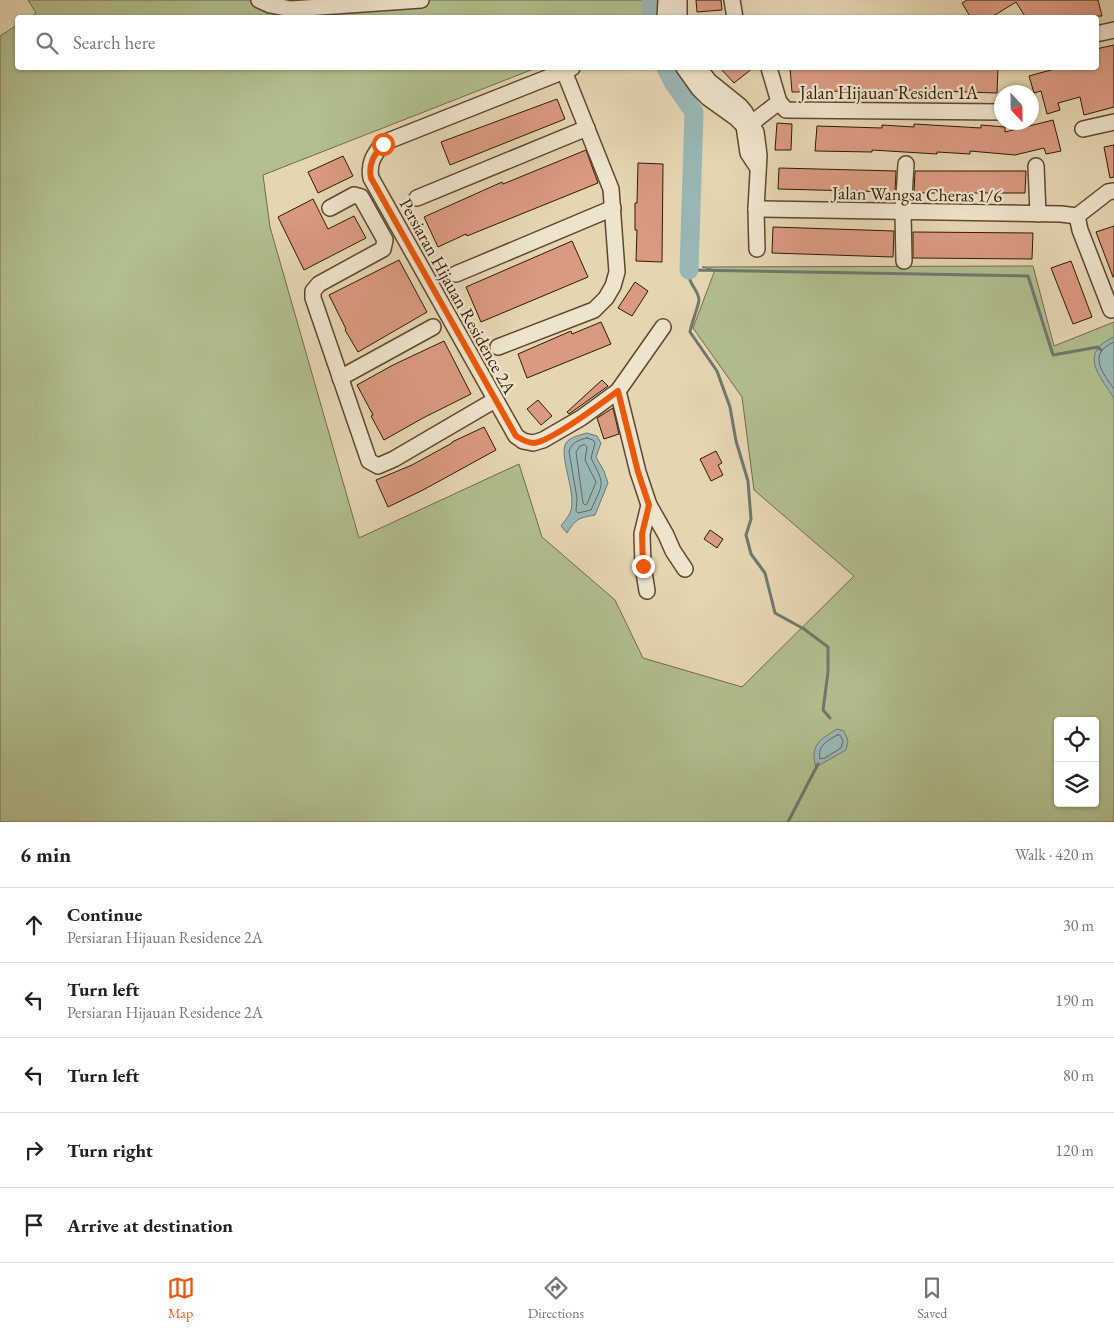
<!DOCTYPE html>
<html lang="en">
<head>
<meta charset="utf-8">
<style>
	body { margin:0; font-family:"EB Garamond",serif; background:#f6f6f6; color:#202124 }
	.controls { position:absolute; right:15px; bottom:15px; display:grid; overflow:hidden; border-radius:5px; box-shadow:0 1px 4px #0004 }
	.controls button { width:45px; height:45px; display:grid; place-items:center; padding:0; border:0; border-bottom:1px solid #e0e0e0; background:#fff; color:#202124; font:25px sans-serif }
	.compass { position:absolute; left:994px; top:85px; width:45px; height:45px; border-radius:50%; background:#fff; box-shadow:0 1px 4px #0004; rotate:158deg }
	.stop { position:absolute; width:15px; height:15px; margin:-11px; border:4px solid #ea580c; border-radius:50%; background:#fff }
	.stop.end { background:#ea580c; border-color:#fff; box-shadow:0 1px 5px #0008 }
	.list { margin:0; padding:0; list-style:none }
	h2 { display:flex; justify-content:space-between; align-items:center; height:65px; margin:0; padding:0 20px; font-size:21px }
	h2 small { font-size:16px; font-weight:400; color:#757577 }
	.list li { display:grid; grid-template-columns:32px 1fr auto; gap:15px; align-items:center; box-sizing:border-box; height:75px; padding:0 20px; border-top:1px solid #e0e0e0 }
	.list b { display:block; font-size:19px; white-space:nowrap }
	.list p { margin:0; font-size:16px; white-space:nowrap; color:#757577 }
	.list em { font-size:16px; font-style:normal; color:#757577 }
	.icon { flex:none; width:28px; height:28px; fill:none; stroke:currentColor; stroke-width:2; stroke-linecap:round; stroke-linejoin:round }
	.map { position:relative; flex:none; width:1114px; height:822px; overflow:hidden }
	.search { position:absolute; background:#fff; box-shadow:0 1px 4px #0004; left:15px; right:15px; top:15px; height:55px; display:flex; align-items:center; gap:12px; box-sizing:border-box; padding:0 18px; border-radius:5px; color:#757577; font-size:19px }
	.sheet { height:440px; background:#fff }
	nav { display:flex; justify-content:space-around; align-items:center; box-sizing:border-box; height:70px; border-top:1px solid #e0e0e0; background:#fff; font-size:14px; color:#757577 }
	nav a { display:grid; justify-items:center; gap:2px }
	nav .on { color:#ea580c }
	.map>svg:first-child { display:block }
</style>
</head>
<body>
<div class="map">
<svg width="1114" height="822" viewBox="0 0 1114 822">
	<rect width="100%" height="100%" fill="#e5d6b2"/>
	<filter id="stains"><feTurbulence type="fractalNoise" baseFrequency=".004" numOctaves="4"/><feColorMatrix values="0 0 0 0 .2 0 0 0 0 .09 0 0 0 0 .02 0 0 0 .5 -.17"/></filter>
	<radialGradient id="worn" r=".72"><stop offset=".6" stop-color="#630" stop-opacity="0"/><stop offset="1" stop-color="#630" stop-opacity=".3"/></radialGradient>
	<!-- green -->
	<g fill="#b2be8e" stroke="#726c47" fill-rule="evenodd">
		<path d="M28 0H645L646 17 30 18 36 13Z"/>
		<path d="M17 25 18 68H536L263 175 270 227 359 538 519 464 542 537 615 600 643 658 742 687 854 576 754 490 742 397 693 328 715 270 702 267 1033 266 1054 346 1114 322V822H0V36ZM1058 721H1095V803H1058Z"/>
	</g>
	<!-- water -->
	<g fill="#99b7b6" stroke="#6f786d">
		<path d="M1114 337V398C1099 375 1078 353 1114 337Z"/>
		<path d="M587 433 597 436 601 443 596 457 604 471 608 483 595 515C578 518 576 519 567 533L561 526C564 522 568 517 570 513 578 495 558 456 566 443 570 437 580 435 587 433Z"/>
		<path d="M837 729 844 731 848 741 846 750 816 767C809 745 821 739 837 729Z"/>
	</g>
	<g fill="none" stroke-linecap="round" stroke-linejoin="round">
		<!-- shore -->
		<g stroke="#65685b" stroke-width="1">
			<path d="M1114 342C1087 354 1102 372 1114 389"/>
			<path d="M587 438 593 440 595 443 591 458C605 486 604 481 591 510L578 513 576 511 577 498 569 452C571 443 578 440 587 438Z"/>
			<path d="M585 445 587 447 585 460 596 482 587 504 585 505 583 503 576 452 580 446Z"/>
			<path d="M837 735H840L843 741 841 748 825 758 820 759C817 746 827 741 837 735Z"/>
		</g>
		<!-- stream -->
		<g stroke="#6f786d" stroke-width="3">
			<path d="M830 718 823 710 828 672V647L804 629 775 613 765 573 751 554 746 535 751 519 748 481 736 441 730 407 717 371 690 332C691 325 699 304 699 300 698 288 688 286 689 270L1028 276 1053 355 1098 347 1101 350"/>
			<path d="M788 822 818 764"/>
		</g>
		<!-- river -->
		<g stroke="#99b7b6" stroke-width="19">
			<path d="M651 0V18"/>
			<path d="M666 68 673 82 694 112 689 270"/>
		</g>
	</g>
	<!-- building -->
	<g fill="#da9a80" stroke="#311900">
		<path d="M696 0H721L722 10 697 12Z"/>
		<path d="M967 0H1098L1102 16 1026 18 1016 2 990 18H971L962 3Z"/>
		<path d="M1114 45V107L1084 115 1080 97 1058 103 1060 110 1047 114 1041 91 1034 93 1029 76 1058 68H1096V49Z"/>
		<path d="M720 68H753L734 83Z"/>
		<path d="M790 68H998L997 93 904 90 792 92Z"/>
		<path d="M557 99 565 119 450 165 441 142Z"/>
		<path d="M1053 120 1061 151 1046 154 1044 148 1015 155 970 151V154L937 152V154L872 150V152L815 151 817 126 882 128V125L914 127V124L981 128V125L1005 127V132Z"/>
		<path d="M777 123 792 124 791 150H775Z"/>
		<path d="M1114 145V177L1110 178 1104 147Z"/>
		<path d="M586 150 598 183 467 236 466 234 438 247 424 217 502 182 503 184Z"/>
		<path d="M343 156 353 176 318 193 308 172Z"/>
		<path d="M638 163 663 164 662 262 636 261 637 230H635V203H637Z"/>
		<path d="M779 168 896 171 895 192 778 189Z"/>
		<path d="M915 171H1026L1025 193H914Z"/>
		<path d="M313 199 328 229 354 216 366 238 304 270 278 217Z"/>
		<path d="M1114 226V277H1113L1096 232Z"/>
		<path d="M773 227 894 231 893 257 772 253Z"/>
		<path d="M913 232 1033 233 1032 259 913 258Z"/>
		<path d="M572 241 588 277 481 322 466 287Z"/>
		<path d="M399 260 427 312 358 352 345 330 346 329 329 295Z"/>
		<path d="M1071 261 1092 317 1073 324 1051 268Z"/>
		<path d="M635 282 648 291 632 316 618 308Z"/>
		<path d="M601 322 611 344 527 378 518 354 571 331 572 334Z"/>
		<path d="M444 341 471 394 423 418 384 440 371 416 373 415 357 385 393 365Z"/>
		<path d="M602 380 608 386 569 414 567 412Z"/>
		<path d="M538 400 552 416 541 425 527 409Z"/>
		<path d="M613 408 619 434 604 439 597 418Z"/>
		<path d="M484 427 496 450 423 490 388 507 376 480 412 465 452 443V442Z"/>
		<path d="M716 451 722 463 718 465 723 475 711 481 700 459Z"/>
		<path d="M710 530 723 539 717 548 704 539Z"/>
	</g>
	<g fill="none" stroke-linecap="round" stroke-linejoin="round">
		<!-- minor casing -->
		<g stroke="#5e482c" stroke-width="18">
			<g id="minor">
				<path d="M259 0 270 5 291 9 421 0"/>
				<path d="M679 0V18"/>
				<path d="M732 0 735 18"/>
				<path d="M665 18 666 0"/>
				<path d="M1096 34 1114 30"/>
				<path d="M572 68 383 143C374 155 368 163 371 178L516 436 523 441 533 443 543 440 581 418 618 391 663 327"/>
				<path d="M684 68 699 89 708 98 736 118 744 126 748 153 758 168"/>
				<path d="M699 68 709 81 740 106 745 112 756 132 759 155 756 209 757 249"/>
				<path d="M769 68 779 102 786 110 1002 112"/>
				<path d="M744 126 757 119 779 102"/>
				<path d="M1083 129 1114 122"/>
				<path d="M1036 166 1038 214"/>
				<path d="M417 198 587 128"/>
				<path d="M330 208 354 195 361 197 385 240 383 249 319 284 313 291V298L369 461 378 466 394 459 495 400"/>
				<path d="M756 209 1061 214 1077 216"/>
				<path d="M1077 216 1080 230 1111 310"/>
				<path d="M1077 216 1108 192 1114 191"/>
				<path d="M904 261 903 213 906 164"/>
				<path d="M456 274 613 208"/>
				<path d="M498 347 594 310 606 298 613 286 617 272 611 189 564 71"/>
				<path d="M340 378 433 327"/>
				<path d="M618 391 638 472 649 505 666 535 673 551 685 569"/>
				<path d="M647 591 643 566 642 534 649 505"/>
			</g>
		</g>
		<!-- minor -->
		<use href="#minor" stroke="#eee4cd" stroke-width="15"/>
	</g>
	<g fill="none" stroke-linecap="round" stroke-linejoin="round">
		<!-- route -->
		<path stroke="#ea580c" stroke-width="6" d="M383 144C374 155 368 164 371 178L516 436C521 439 527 443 534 443 552 441 602 403 618 391L638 472 649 505 642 534 643 566"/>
	</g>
	<g text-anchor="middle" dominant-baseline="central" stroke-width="4.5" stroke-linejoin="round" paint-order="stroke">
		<!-- street labels -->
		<g font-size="18" fill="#311900" stroke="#eee4cd">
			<text x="889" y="92">Jalan Hijauan Residen 1A</text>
			<text transform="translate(917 194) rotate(1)">Jalan Wangsa Cheras 1/6</text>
			<text transform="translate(458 296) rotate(61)">Persiaran Hijauan Residence 2A</text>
		</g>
	</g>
	<rect width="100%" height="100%" filter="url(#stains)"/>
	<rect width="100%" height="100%" fill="url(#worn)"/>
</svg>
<div class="controls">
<button><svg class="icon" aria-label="locate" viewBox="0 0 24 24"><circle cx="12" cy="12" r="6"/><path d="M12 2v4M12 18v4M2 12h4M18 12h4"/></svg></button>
<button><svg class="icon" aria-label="layers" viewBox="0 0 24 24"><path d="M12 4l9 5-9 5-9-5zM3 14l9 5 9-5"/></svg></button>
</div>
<svg class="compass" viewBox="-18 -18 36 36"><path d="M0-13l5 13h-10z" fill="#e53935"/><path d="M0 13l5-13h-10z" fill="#757577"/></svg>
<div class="stop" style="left:383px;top:144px"></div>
<div class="stop end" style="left:643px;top:566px"></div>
<div class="search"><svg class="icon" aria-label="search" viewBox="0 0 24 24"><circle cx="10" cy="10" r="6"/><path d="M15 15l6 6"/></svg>Search here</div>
</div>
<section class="sheet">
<h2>6 min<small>Walk · 420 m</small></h2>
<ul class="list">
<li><svg class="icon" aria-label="ahead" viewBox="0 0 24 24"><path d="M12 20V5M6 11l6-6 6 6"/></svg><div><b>Continue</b><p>Persiaran Hijauan Residence 2A</p></div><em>30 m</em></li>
<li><svg class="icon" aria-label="left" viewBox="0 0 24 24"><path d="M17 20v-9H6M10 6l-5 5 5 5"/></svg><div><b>Turn left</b><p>Persiaran Hijauan Residence 2A</p></div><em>190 m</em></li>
<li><svg class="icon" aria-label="left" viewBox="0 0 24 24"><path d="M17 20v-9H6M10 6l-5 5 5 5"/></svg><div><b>Turn left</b></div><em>80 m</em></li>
<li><svg class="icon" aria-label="right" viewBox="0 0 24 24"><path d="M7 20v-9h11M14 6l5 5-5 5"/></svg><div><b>Turn right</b></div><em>120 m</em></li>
<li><svg class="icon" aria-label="arrive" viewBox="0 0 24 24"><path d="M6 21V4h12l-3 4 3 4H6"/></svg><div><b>Arrive at destination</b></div></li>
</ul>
</section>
<nav>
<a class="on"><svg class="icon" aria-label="map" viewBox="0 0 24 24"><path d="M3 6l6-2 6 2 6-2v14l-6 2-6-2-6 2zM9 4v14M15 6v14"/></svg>Map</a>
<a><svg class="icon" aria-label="directions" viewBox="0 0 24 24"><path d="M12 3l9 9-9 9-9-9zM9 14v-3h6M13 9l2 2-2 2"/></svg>Directions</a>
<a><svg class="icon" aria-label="saved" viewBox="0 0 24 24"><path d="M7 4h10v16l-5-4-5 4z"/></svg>Saved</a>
</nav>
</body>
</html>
